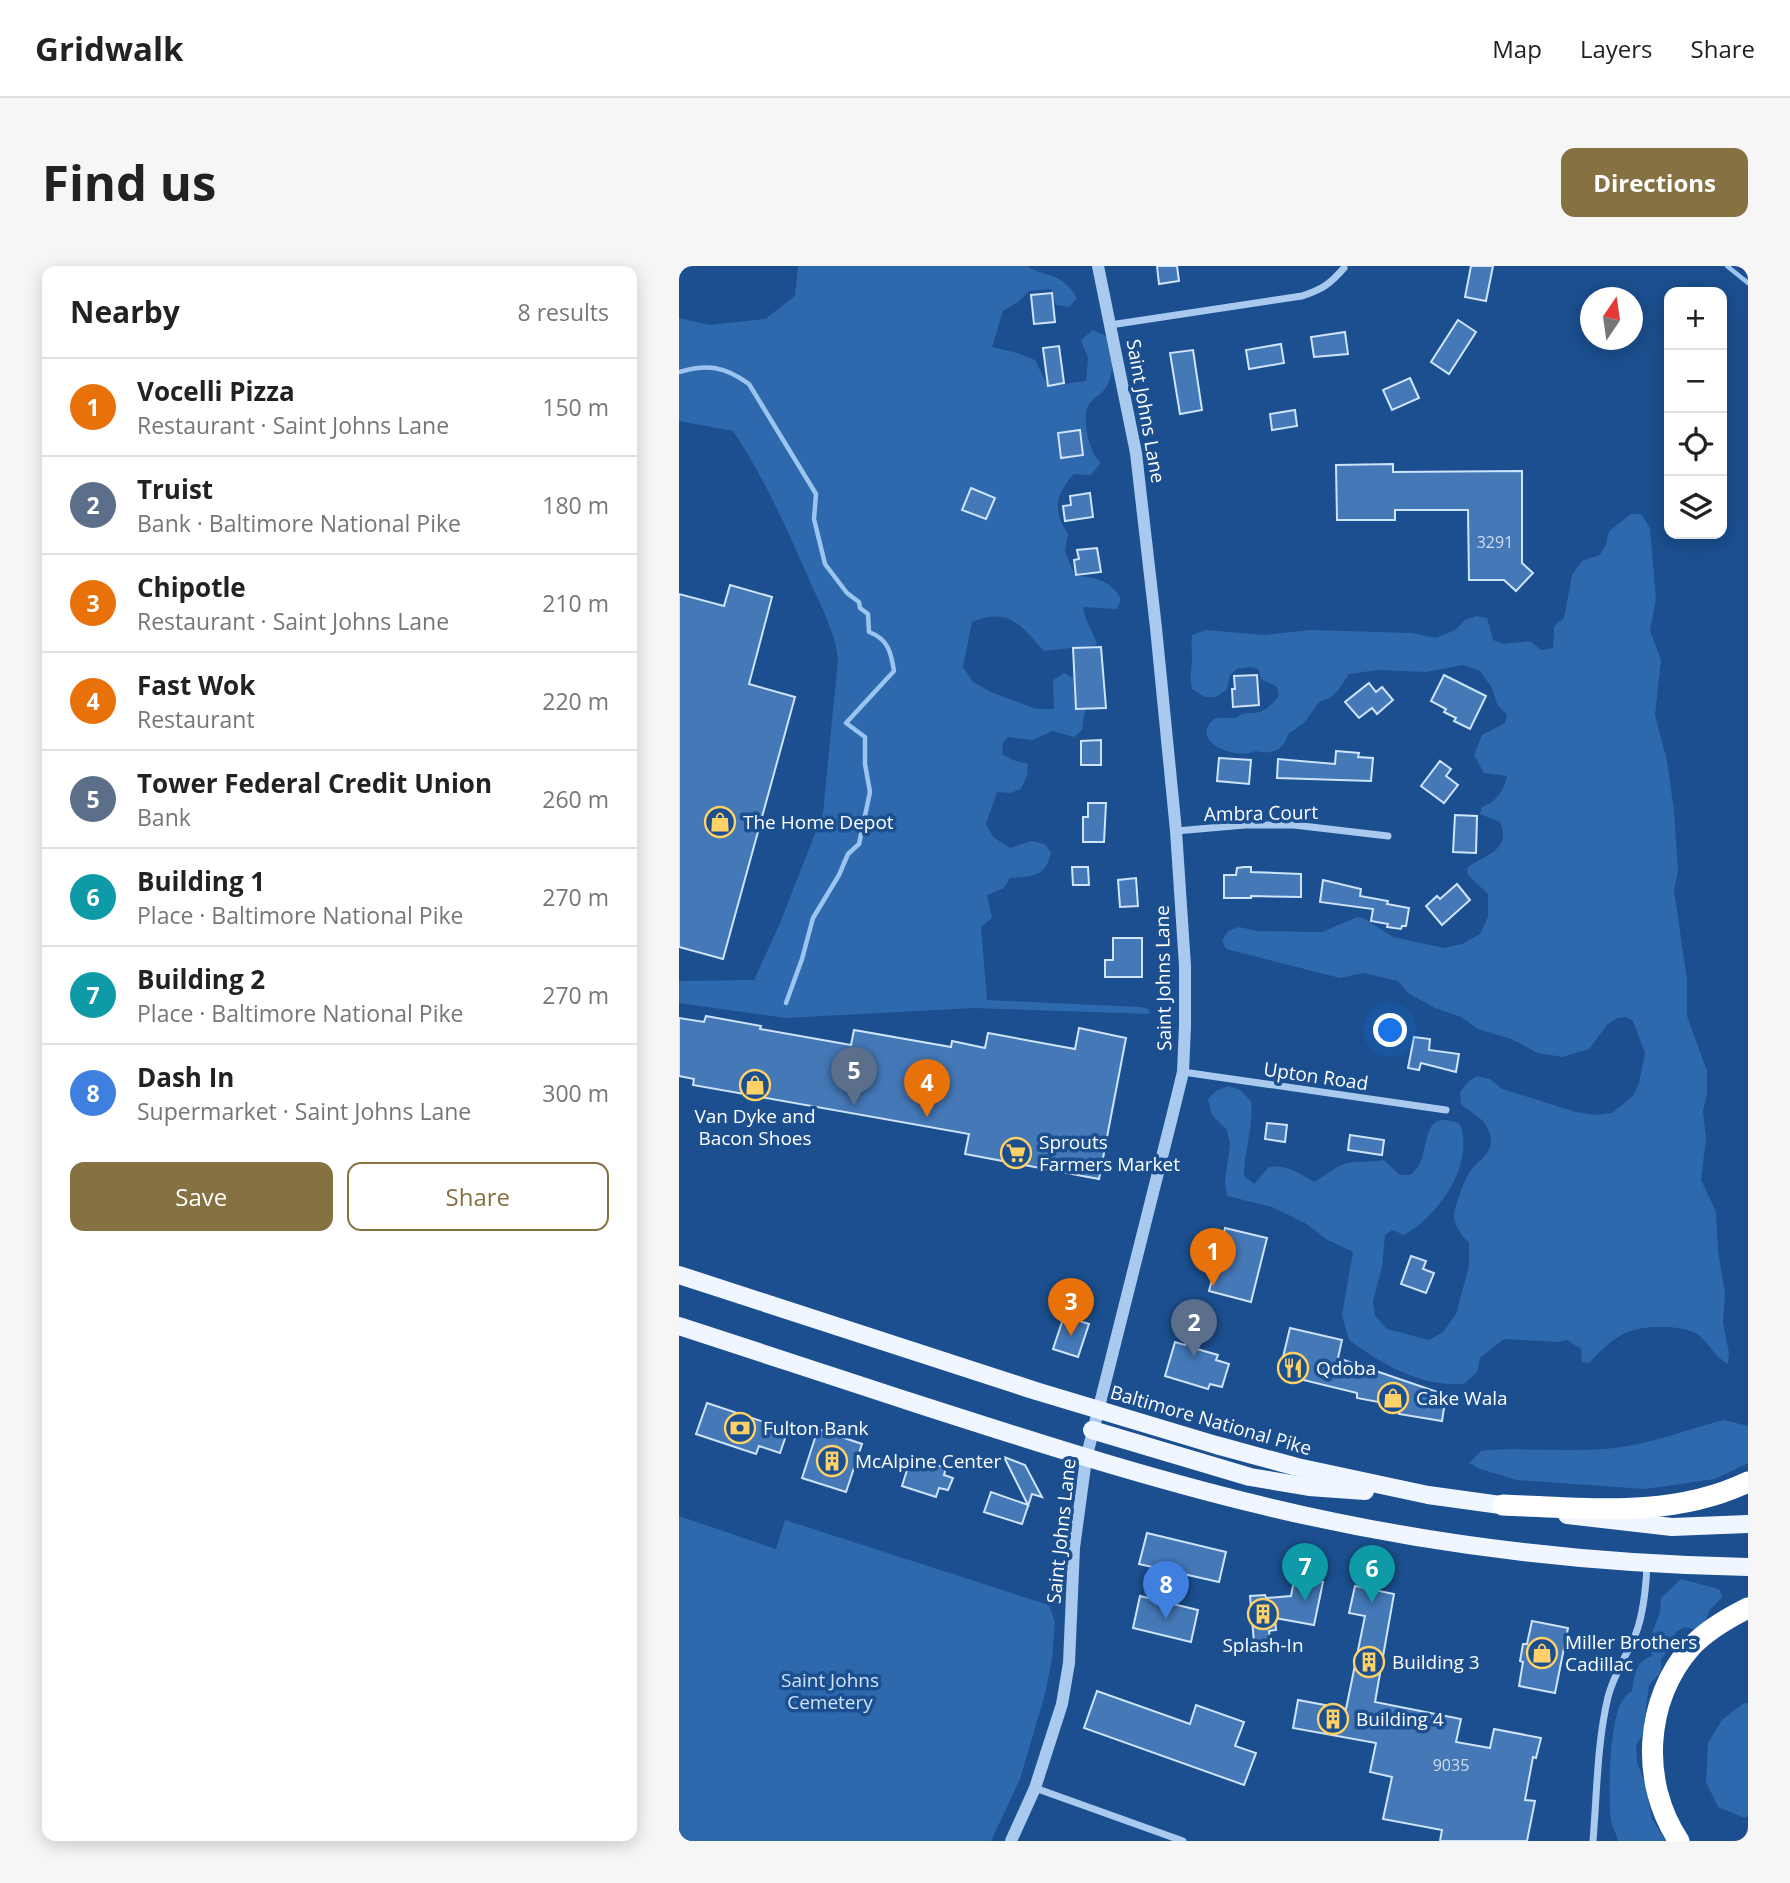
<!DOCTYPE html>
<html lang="en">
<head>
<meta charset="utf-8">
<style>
	body { margin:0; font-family:"Open Sans",sans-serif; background:#f6f6f6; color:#222 }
	.controls { position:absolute; right:21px; top:21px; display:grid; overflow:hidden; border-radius:14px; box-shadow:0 4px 18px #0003 }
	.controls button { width:63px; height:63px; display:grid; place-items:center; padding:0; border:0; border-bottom:2px solid #e0e0e0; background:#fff; color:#222; font:35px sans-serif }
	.compass { position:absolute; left:901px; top:21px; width:63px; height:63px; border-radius:50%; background:#fff; box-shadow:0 4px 18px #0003; rotate:13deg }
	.you { position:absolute; left:712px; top:765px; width:24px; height:24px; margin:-18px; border:5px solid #fff; border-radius:50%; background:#1a73e8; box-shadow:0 0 0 10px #1a73e833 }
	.badge { display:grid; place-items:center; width:46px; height:46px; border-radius:50%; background:#857141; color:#fff; font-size:23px; font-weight:700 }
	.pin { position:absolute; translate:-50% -58px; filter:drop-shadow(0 2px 4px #0008) }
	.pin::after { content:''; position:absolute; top:37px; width:24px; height:21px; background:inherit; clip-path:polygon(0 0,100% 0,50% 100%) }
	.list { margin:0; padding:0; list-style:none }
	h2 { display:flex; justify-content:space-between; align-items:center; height:91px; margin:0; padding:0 28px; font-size:30px }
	h2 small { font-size:23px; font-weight:400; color:#767676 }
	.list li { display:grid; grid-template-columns:46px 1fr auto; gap:21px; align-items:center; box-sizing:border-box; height:98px; padding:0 28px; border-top:2px solid #e0e0e0 }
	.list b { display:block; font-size:26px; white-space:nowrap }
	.list p { margin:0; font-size:23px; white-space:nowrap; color:#767676 }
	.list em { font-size:23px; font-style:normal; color:#767676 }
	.actions { display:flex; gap:14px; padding:21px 28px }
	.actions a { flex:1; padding:16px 0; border:2px solid #857141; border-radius:14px; text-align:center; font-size:24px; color:#857141 }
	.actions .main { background:#857141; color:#fff }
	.icon { flex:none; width:38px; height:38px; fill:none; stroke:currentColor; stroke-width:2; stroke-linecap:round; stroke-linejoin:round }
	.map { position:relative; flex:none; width:1069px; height:1575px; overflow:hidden; border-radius:14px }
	header { display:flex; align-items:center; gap:42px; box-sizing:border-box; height:98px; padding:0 35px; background:#fff; border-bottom:2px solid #e0e0e0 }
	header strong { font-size:33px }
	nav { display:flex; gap:38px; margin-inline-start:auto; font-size:24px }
	.intro { display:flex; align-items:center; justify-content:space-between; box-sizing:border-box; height:168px; padding:0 42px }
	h1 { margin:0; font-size:49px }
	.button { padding:18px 32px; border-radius:14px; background:#857141; color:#fff; font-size:24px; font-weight:700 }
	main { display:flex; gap:42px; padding:0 42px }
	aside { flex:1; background:#fff; border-radius:14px; box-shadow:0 4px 18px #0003 }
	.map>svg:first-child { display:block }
</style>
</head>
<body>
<header>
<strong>Gridwalk</strong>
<nav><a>Map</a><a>Layers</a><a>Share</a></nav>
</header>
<div class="intro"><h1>Find us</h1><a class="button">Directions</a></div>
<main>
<aside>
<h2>Nearby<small>8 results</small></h2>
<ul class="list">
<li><span class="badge" style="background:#e8710a">1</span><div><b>Vocelli Pizza</b><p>Restaurant · Saint Johns Lane</p></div><em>150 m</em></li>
<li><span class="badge" style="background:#5c6f8a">2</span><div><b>Truist</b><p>Bank · Baltimore National Pike</p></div><em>180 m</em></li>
<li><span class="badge" style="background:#e8710a">3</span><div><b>Chipotle</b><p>Restaurant · Saint Johns Lane</p></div><em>210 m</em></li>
<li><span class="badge" style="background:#e8710a">4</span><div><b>Fast Wok</b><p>Restaurant</p></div><em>220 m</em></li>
<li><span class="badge" style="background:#5c6f8a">5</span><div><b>Tower Federal Credit Union</b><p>Bank</p></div><em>260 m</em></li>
<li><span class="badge" style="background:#0f9aa8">6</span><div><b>Building 1</b><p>Place · Baltimore National Pike</p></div><em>270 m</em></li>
<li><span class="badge" style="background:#0f9aa8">7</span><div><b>Building 2</b><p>Place · Baltimore National Pike</p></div><em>270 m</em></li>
<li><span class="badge" style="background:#3f7fe0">8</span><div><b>Dash In</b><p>Supermarket · Saint Johns Lane</p></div><em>300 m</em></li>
</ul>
<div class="actions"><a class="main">Save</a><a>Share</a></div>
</aside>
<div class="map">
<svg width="1069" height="1575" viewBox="0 0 1069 1575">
	<rect width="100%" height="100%" fill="#1b4f8f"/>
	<!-- green -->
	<g fill="#2e69ad">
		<path d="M119 0H348C369 13 382 5 398 32L390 41 377 39 372 23 350 25 339 36 324 45 313 81 338 87 356 94 369 120 407 115 409 92 402 74 414 64 429 71C433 87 436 104 428 120 424 128 413 132 409 140 403 153 410 189 422 196L412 209 395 208C376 229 373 244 389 268L386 285 396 310C415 310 435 316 442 334L438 343 404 341C405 355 415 366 418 379L365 385C341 359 331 341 293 356L284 401 294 416 312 426 357 443H375L374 414 385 407 394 412 396 444H406L403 464 395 471 373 465 354 474 329 471 324 477 323 488 334 494 349 498 348 509 342 523 331 527 318 526 307 558 314 571 331 582 353 575 366 578 372 587C366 612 353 610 331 612L325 622 308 629 313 652 302 661 308 734 461 741 469 743 471 748 294 742 107 752 0 737V715L75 714 101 657 144 547 159 393C156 366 143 342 132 318 109 265 86 213 54 165L0 155V52L30 59 86 53 116 30Z"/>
		<path d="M952 248H962L971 262 973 285 977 333 971 364 982 394 976 449 988 495 995 545 999 605 995 624 1008 714V750L1028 805V828L1024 845 1027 873 1022 914 1037 946 1039 985 1046 1027 1044 1057 1050 1087 1049 1098C1037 1093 1030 1076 1018 1068 1010 1063 996 1061 986 1061 949 1060 935 1070 910 1097L903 1096 902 1083 888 1074 879 1076 825 1073 801 1092 798 1106 785 1118C742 1121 704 1099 670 1074L663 1049 674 986 647 973 626 957 593 941 548 930 546 916 551 879 548 864 533 849 529 833 537 825 549 820 561 824 572 835C575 860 565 884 565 910L575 918 590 901C609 898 620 908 636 916 643 911 658 900 665 898 678 894 692 897 705 894L721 909H731C732 908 739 902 739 901 751 881 742 841 781 858 796 899 759 950 725 969L713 964 706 969 703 1001 694 1035 696 1050 708 1063 750 1074 764 1066 777 1048 790 1000V977C784 971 775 960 775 950 775 942 785 916 789 909 797 894 820 887 809 863 804 851 791 847 782 838L781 826 790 815 798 810 811 813 823 823 897 846 918 849 933 847 954 830 960 817 966 787 954 755 947 751 938 752 929 758 910 783 883 791 859 787 832 773 799 763 782 751 756 742 729 727 719 715 684 707 661 712 547 683 543 675 549 665 560 661 579 665 643 666 678 651 686 653 714 671 765 682 783 678 801 668 809 651V628L789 609 788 602C804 589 834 585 821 556L801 548 803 541C817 536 825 525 828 510L805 507 795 489 803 469 826 457 828 449 818 438 813 422 801 405 784 399 747 406 699 404 670 408C662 420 656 433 641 435L625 457 609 468C605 485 592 489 576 485 563 493 519 482 529 460 534 449 544 452 553 452 559 452 558 450 563 448 568 446 575 448 580 446 587 444 597 435 600 429L598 421 582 413 579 403 570 401 558 403 551 409 548 423 537 431H526L513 423C510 410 513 405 513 393 513 384 512 378 513 369L527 364 585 369 632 364 733 367 757 372 776 364 786 354 798 350 808 352 814 374 824 378 851 375 862 384 874 382 875 360 885 352 893 309 903 295 921 289 927 279 930 265Z"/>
		<path d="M1045 1154 1069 1160V1197L1036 1213 966 1223 838 1214 801 1203 790 1197 802 1185C843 1181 884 1186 925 1183 967 1180 1005 1164 1045 1154Z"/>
		<path d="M0 1250 97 1283 106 1254 370 1339 376 1356 373 1393 366 1428 341 1513 312 1575H0Z"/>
		<path d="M1002 1313 1036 1322 1041 1324 1043 1331 1030 1345 1026 1357 1017 1364 1006 1361 997 1366 994 1378 982 1393V1406L970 1419 965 1458 963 1470 957 1479 958 1496 967 1520 973 1553 987 1575H939C938 1569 935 1565 933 1559 928 1537 931 1471 938 1448 940 1438 945 1430 953 1425 956 1410 955 1396 973 1390L972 1370 981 1346 982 1332Z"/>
		<path d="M1065 1437H1069V1549L1066 1552 1039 1541 1027 1516 1029 1477 1043 1454Z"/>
	</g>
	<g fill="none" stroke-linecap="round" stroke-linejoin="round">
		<!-- stream -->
		<g stroke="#9cc4f0" stroke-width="4.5">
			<path d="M1048 0 1069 17"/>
			<path d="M0 106C29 98 45 100 70 118L137 228 135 253 146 298 168 327 180 336 181 342 189 348 190 366C209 373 212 386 215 405L167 457 186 471V498L191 526 180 578 169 588 160 609 134 652 123 693 107 737"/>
		</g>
	</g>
	<!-- building -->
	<g fill="#4478b7" stroke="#cfe3fa" stroke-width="2">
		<path d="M478 0H498L500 15 480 18Z"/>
		<path d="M792 0H814L807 35 786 31Z"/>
		<path d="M373 27 376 56 355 58 352 29Z"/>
		<path d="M779 54 797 66 770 108 752 96Z"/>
		<path d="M666 66 669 88 635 91 632 71Z"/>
		<path d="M602 78 605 97 570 103 567 84Z"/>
		<path d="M380 80 385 117 369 120 364 82Z"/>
		<path d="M514 84 523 144 501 148 491 87Z"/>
		<path d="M731 112 740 132 713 144 704 124Z"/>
		<path d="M616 144 618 160 593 164 591 148Z"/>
		<path d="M401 164 404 189 382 192 379 167Z"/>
		<path d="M714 198V206L843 205V297L854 307 837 325 825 314H790L789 244H716V254H658L657 199Z"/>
		<path d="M292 222 316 232 307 253 283 244Z"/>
		<path d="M411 227 414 251 386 255 384 240 392 239 391 230Z"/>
		<path d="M418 282 422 306 397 309 395 294 400 293 398 284Z"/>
		<path d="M51 319 93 331 70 418 116 431 44 693 0 681V328L45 340Z"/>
		<path d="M422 381 427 442 397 443 394 382Z"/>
		<path d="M578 409 580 439 554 441 553 423H556L555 410Z"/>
		<path d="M765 409 807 430 791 463 775 455 777 452 765 446 767 443 752 435Z"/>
		<path d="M690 417 697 426 703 421 714 434 698 448 693 442 680 452 666 436Z"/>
		<path d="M422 474V499H402V475Z"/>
		<path d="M657 485 680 487 679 491 694 492 692 515 598 512 599 493 656 498Z"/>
		<path d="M540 492 572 494 570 518 538 515Z"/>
		<path d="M761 495 772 503 767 510 779 519 765 537 742 520Z"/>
		<path d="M409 537H427L425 576H404V551H409Z"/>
		<path d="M776 549 798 550 797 587 774 586Z"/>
		<path d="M393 601H409L410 619H394Z"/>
		<path d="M565 601H572V606L622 608V631L572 630V632H545V609H557L558 602Z"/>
		<path d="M457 612 459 640 441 641 439 614Z"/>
		<path d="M644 614 682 623 681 630 709 635 708 638 730 642 727 660H723L722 663 708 661 709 658 692 655 694 643 641 636Z"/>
		<path d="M778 618 791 634 763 659 747 640 758 630 761 633Z"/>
		<path d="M434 672H463V711H426V694H434Z"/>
		<path d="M27 750 82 760 81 763 172 779 175 764 272 781 273 775 306 782 309 767 396 783 400 762 447 772 420 913 286 888 290 868 14 819 15 813 0 810V752L25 756Z"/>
		<path d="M735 771 751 773 750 784 780 788 777 806 742 797 740 804 729 802Z"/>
		<path d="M588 857 608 859 606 876 586 873Z"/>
		<path d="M671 869 705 874 703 889 669 884Z"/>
		<path d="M546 962 588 972 572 1036 530 1025 536 1002 530 1000 534 984 540 986Z"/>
		<path d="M732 990 747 995 744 1003 755 1007 747 1027 722 1018Z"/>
		<path d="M385 1050 410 1058 399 1091 374 1083Z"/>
		<path d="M611 1062 663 1074 659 1092 767 1129 763 1155 720 1148 721 1140 678 1132V1127L600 1108Z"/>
		<path d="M509 1069 521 1072 518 1083 539 1089 537 1094 550 1098 543 1121 531 1118 529 1123 486 1110 496 1076 506 1079Z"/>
		<path d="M28 1137 109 1164 101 1187 80 1180 77 1188 17 1168Z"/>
		<path d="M139 1163 183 1178 167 1226 123 1212Z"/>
		<path d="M232 1191 267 1202 265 1209 274 1212 269 1224 260 1222 257 1231 223 1220Z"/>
		<path d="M325 1191 346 1199 363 1231 353 1228 343 1258 305 1246 312 1226 349 1239Z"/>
		<path d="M468 1267 547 1286 540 1316 460 1298Z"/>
		<path d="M616 1310 644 1316 635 1359 596 1352 597 1364 590 1365 592 1387 576 1388 571 1330 586 1329 587 1332 612 1330Z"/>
		<path d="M676 1320 715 1328 696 1436 782 1453 777 1476 811 1482 815 1463 862 1472 857 1492 854 1491 846 1534 856 1535 848 1575H761L763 1564 704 1553 713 1511 691 1506 697 1477 614 1462 619 1434 667 1443 686 1350 670 1347Z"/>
		<path d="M461 1330 519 1344 512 1376 454 1362Z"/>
		<path d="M853 1355 889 1362 876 1427 840 1420 844 1396 841 1395 844 1378H848Z"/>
		<path d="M418 1425 511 1458 517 1439 565 1456 556 1480 577 1487 565 1519 405 1462Z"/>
	</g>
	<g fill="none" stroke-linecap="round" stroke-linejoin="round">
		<!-- minor -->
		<g stroke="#a9c9ee" stroke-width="7">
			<path d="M431 59 623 30C644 23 651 18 665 2"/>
			<path d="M497 565 566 559H615L709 570"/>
			<path d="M504 806 767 844"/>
			<path d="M356 1522 504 1575"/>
			<path d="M914 1575C918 1527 918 1477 929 1431 935 1408 948 1389 957 1367 965 1346 967 1321 968 1299"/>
		</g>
		<!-- tertiary -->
		<path stroke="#a9c9ee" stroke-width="12" d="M332 1575 356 1522 383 1438 390 1397 395 1282 407 1193 493 851 504 806 506 760V700L497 565 477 362 457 187 419 0"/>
		<!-- primary -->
		<g stroke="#f0f6ff" stroke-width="18">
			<path d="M0 1009 357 1125 537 1179 618 1201 749 1229 836 1241"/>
			<path d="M0 1060C75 1085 151 1109 226 1134 344 1172 461 1210 581 1239 741 1278 905 1298 1069 1301"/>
			<path d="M413 1164 571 1211 630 1221 686 1225"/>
			<path d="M888 1249 993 1261 1069 1258"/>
		</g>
		<!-- motorway -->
		<g stroke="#fff" stroke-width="21">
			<path d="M824 1239C907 1242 992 1253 1069 1216"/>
			<path d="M1000 1575C961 1517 965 1434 1012 1381 1028 1364 1049 1352 1069 1342"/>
		</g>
	</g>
	<!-- icons -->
	<defs>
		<g id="shop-ring" transform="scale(1.575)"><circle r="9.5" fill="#1b4f8f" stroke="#ffd166" stroke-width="1.5"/><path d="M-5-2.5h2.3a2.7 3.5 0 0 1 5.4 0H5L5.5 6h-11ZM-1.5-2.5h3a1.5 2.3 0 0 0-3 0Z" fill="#ffd166"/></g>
		<g id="supermarket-ring" transform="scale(1.575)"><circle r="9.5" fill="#1b4f8f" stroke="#ffd166" stroke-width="1.5"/><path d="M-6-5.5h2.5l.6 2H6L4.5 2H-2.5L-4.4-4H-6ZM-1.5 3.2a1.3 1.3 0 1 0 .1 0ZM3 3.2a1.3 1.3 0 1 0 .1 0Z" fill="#ffd166"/></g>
		<g id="restaurant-ring" transform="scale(1.575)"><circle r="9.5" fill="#1b4f8f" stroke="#ffd166" stroke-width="1.5"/><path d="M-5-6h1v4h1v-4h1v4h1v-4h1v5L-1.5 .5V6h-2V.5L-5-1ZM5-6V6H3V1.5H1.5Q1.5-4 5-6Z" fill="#ffd166"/></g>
		<g id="bank-ring" transform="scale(1.575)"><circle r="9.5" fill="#1b4f8f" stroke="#ffd166" stroke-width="1.5"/><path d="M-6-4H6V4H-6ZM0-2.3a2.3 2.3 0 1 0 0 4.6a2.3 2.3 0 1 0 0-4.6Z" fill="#ffd166"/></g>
		<g id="building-ring" transform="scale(1.575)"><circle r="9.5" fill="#1b4f8f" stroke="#ffd166" stroke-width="1.5"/><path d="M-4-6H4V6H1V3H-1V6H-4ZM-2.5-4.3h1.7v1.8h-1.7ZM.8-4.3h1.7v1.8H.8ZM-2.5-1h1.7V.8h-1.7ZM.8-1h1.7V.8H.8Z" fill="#ffd166"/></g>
	</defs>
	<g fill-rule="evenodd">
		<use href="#shop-ring" x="41" y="556"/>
		<use href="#shop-ring" x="76" y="819"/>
		<use href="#supermarket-ring" x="337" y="887"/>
		<use href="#restaurant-ring" x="614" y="1102"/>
		<use href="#shop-ring" x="714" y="1132"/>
		<use href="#bank-ring" x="61" y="1162"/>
		<use href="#building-ring" x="153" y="1195"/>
		<use href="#building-ring" x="584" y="1348"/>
		<use href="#shop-ring" x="863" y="1387"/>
		<use href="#building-ring" x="690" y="1396"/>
		<use href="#building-ring" x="654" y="1453"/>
	</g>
	<g text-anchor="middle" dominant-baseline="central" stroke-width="7" stroke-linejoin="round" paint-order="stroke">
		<!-- number labels -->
		<g font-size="16" fill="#d0dded">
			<text x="816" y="276">3291</text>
			<text x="772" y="1499">9035</text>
		</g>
		<!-- street labels -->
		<g font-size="19" fill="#fff" stroke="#1b4f8f">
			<text transform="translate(467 145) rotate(80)">Saint Johns Lane</text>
			<text transform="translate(582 547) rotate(-1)">Ambra Court</text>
			<text transform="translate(484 712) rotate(-91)">Saint Johns Lane</text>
			<text transform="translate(637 810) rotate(8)">Upton Road</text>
			<text transform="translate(532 1154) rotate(16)">Baltimore National Pike</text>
			<text transform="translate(382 1265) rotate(-84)">Saint Johns Lane</text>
		</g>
		<!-- poi labels -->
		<g font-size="19" fill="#fff" stroke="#1b4f8f" text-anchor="start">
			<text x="64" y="556">The Home Depot</text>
			<text x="76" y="850" text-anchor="middle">Van Dyke and<tspan x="76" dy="22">Bacon Shoes</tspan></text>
			<text x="360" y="876">Sprouts<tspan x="360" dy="22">Farmers Market</tspan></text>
			<text x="637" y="1102">Qdoba</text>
			<text x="737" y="1132">Cake Wala</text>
			<text x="84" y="1162">Fulton Bank</text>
			<text x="176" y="1195">McAlpine Center</text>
			<text x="886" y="1376">Miller Brothers<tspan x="886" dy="22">Cadillac</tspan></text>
			<text x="584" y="1379" text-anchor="middle">Splash-In</text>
			<text x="713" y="1396">Building 3</text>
			<text x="677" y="1453">Building 4</text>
		</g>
		<!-- park labels -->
		<g font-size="19" fill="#cfe3fa" stroke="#1b4f8f">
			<text x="151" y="1414">Saint Johns<tspan x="151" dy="22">Cemetery</tspan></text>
		</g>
	</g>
</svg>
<div class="controls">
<button>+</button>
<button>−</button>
<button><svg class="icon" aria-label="locate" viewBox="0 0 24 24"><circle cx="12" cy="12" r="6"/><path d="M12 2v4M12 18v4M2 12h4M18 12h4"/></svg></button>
<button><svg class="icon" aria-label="layers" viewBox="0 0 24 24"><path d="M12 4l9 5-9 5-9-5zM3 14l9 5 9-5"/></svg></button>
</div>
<svg class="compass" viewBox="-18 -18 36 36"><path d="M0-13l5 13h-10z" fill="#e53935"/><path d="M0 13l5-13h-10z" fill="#767676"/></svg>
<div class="you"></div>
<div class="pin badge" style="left:534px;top:1020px;background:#e8710a">1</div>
<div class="pin badge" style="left:515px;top:1091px;background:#5c6f8a">2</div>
<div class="pin badge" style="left:392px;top:1070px;background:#e8710a">3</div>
<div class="pin badge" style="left:248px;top:851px;background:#e8710a">4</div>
<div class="pin badge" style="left:175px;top:839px;background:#5c6f8a">5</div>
<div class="pin badge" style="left:693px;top:1337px;background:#0f9aa8">6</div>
<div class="pin badge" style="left:626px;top:1335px;background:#0f9aa8">7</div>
<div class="pin badge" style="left:487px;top:1353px;background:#3f7fe0">8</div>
</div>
</main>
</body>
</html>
